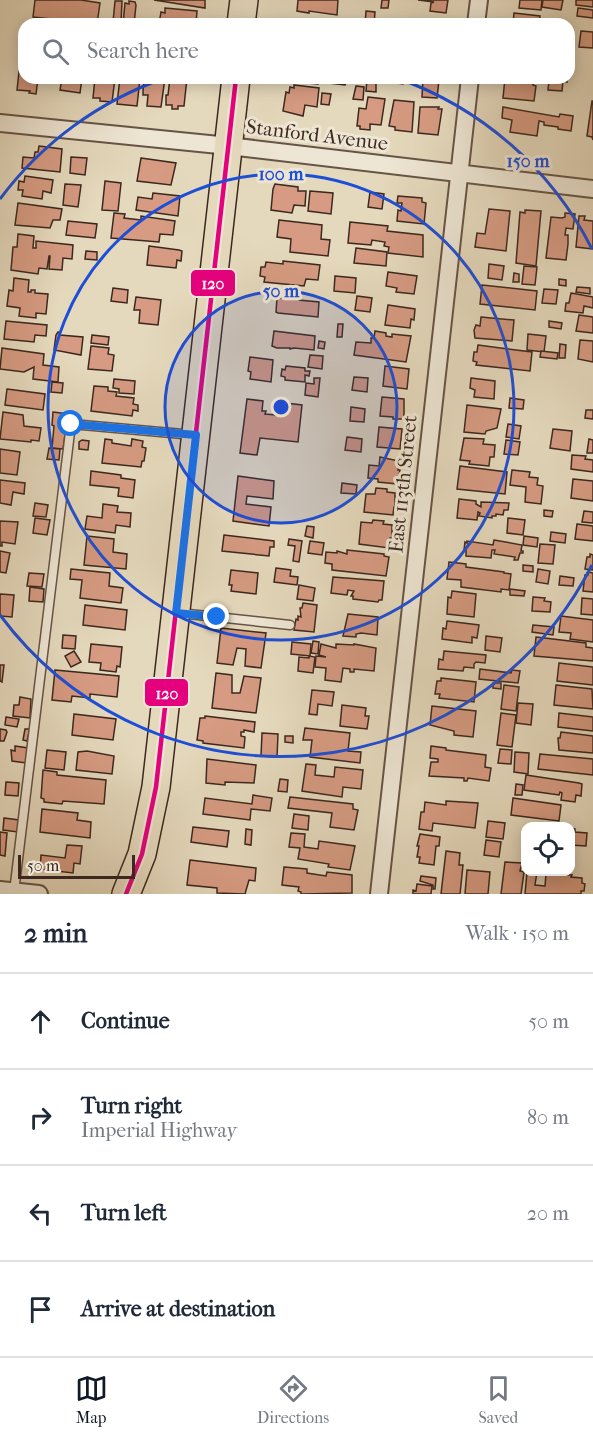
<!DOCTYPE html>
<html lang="en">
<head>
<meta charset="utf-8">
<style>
	body { margin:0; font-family:"IM FELL French Canon",serif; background:#f2f2f3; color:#1f2937 }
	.controls { position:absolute; right:18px; bottom:18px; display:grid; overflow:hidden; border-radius:12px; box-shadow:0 3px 15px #0003 }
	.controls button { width:54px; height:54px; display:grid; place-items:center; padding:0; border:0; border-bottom:2px solid #e0e1e3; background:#fff; color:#1f2937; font:30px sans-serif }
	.scale { position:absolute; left:18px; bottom:15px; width:117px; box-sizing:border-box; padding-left:6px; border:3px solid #3c281f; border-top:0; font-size:16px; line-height:21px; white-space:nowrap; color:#3c281f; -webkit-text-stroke:4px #eee6d4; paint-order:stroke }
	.stop { position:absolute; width:18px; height:18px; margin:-14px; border:4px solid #1a73e8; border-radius:50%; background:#fff }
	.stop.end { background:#1a73e8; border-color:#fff; box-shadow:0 2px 6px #0008 }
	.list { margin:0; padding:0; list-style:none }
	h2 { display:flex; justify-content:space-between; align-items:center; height:78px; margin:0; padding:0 24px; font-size:26px }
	h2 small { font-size:20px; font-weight:400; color:#747a83 }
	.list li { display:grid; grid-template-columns:39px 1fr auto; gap:18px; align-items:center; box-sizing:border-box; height:96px; padding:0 24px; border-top:2px solid #e0e1e3 }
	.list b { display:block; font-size:22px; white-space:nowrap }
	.list p { margin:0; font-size:20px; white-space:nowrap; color:#747a83 }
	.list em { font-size:20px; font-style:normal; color:#747a83 }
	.icon { flex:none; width:33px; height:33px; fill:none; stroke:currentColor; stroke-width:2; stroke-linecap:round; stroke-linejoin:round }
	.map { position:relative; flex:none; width:593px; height:894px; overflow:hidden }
	.search { position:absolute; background:#fff; box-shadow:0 3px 15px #0003; left:18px; right:18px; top:18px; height:66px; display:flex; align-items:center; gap:15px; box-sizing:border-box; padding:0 21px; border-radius:18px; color:#747a83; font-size:22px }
	.sheet { height:462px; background:#fff }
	nav { display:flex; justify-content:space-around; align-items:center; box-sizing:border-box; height:84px; border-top:2px solid #e0e1e3; background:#fff; font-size:16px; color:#747a83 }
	nav a { display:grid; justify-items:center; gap:3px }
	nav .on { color:#111827 }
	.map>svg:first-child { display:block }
</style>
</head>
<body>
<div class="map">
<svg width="593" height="894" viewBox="0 0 593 894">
	<rect width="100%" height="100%" fill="#e5d9bd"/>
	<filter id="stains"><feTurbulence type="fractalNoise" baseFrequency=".00333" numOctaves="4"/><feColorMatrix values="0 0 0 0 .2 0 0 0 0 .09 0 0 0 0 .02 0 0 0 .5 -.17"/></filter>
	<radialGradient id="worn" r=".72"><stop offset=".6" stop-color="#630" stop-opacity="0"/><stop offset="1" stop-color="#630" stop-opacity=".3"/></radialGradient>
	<!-- building -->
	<g fill="#d69b82" stroke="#3c281f" stroke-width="1.5">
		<path d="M35 0H81L100 3 97 24 33 17Z"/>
		<path d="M154 0H205V8Z"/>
		<path d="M298 0H338L337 15 309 11V13L297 11Z"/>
		<path d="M382 0H389L388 8H381Z"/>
		<path d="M418 0H448L446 13 430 11 431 3 434 2Z"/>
		<path d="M520 0H542L541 10 519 8Z"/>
		<path d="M543 0H563L561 10 542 7Z"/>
		<path d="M576 0H593V7L576 5Z"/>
		<path d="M115 1H122L121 23 113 22Z"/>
		<path d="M129 1 135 2 136 5 134 24H123L125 3 129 4Z"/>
		<path d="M165 8 197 11 196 23 159 24 161 12 165 13Z"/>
		<path d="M578 8 593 10V18L577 16Z"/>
		<path d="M366 11 375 12 374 24H365Z"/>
		<path d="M514 13 540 16 539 24H513Z"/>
		<path d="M432 19 443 21V24H431Z"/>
		<path d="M297 21 320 23V24H296Z"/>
		<path d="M581 31 593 32V48L579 47Z"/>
		<path d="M22 44H24V78H38L36 94 29 93 30 91 17 90Z"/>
		<path d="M62 78H82L80 93 60 90Z"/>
		<path d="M95 78H115L112 102 100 101V98H93Z"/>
		<path d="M120 78H140L137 106 117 104Z"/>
		<path d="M144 78H165L161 107 147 106 148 95H143V91Z"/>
		<path d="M170 78H187L184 106H178V109H172V105H166V95H168Z"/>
		<path d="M299 78H319L318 84 298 82Z"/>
		<path d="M322 78H346L347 81 345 85 321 82Z"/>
		<path d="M390 78H404L403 84 389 82Z"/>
		<path d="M505 78H534L533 85 536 86 534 101 503 98Z"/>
		<path d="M544 78H567V82L563 81 562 91 548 90 549 81H543Z"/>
		<path d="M367 79 376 80V92L366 91Z"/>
		<path d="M423 79 439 80 437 98 422 97Z"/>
		<path d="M294 85 319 88 317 107 305 105 303 116 283 111 286 92 289 93 290 87 294 88Z"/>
		<path d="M356 86 364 87 363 100 353 99Z"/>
		<path d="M322 93 331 94 329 105 321 104Z"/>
		<path d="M368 97 385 99 381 125 370 124V130L360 129V126H357L359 108 366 109Z"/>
		<path d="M394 100 414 102 412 132 395 130V127L389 126Z"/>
		<path d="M592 101H593V140L592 137 587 136Z"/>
		<path d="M420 107H439L438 109H442L438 135 418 133Z"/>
		<path d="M503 107 559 117 560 114 573 116 571 131 558 129V127L544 125V122L539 121 537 136 510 132 512 120 502 118Z"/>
		<path d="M39 146 62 149 60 172 22 168 23 157 34 158 35 152H38Z"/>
		<path d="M71 157 87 158 85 175 70 173Z"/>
		<path d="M141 158 176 163 171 185 137 181Z"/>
		<path d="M25 176 53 180 51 193 43 191 42 199 22 196 23 190H18L19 181 24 182Z"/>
		<path d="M105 181 121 183 118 211 102 210Z"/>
		<path d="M65 184 81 185 78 207 63 205Z"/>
		<path d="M275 184 298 187V191H306L305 206 294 205 292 213 271 210 273 189Z"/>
		<path d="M310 191 333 193 331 214 308 211Z"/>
		<path d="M370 192 384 194 382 209 368 207Z"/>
		<path d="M153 193 180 196 178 216 136 210 138 197 152 199Z"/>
		<path d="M398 196 422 198V202L426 203 424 224 397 221 398 210 401 211 402 203H397Z"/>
		<path d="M18 203 62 209 60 220H53L50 228 15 225Z"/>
		<path d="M489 209 510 211 506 251 475 247 477 233 485 234Z"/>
		<path d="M525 210 541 211 536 266 516 263 520 212 525 213Z"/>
		<path d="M114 213 125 214 124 218 141 220V216L175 221 173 235 160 234 159 242 111 238Z"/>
		<path d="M565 213 575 214 573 229 566 228 565 235H568V244L566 260 546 258 551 217 562 218 565 217Z"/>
		<path d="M579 216H585L584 220 593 221V249L576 247Z"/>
		<path d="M279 220 322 225 321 239 330 240 328 256 290 252 291 239 277 237Z"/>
		<path d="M68 221 97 224 95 238 66 235Z"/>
		<path d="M350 222 388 226 387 231 423 235V257L388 253 389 247 384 246 385 242 372 240 371 245 348 243Z"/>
		<path d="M18 234 34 236 33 248H36V241L73 245 72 259 63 258 62 270 49 269 50 256H49L47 269 39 268 38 274 11 270 13 247H17Z"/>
		<path d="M149 246 179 250 182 251 181 261 177 260 176 268 147 265Z"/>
		<path d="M356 248 387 252 386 266 354 263Z"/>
		<path d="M86 251 97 252V260L85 259Z"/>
		<path d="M283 261 320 265 318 280 306 279 304 286 264 282 265 277 260 276 261 267H265L266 262 283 264Z"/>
		<path d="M489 264 504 266 502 280 488 278Z"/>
		<path d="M524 266 537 267 535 285 522 284Z"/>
		<path d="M388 272 417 276 414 294 396 292 397 288 386 286Z"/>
		<path d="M514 273 519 274V282H513Z"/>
		<path d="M335 276 356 278 355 293 334 291Z"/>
		<path d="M14 278 29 280 28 292H31V290H35V293L48 294 46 314 36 313V318L19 316 20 308 7 306 9 290 13 291Z"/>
		<path d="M559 279 566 280V286L559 285Z"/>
		<path d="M482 285 537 291 535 310 480 304Z"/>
		<path d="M577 287 590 288V294L576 292Z"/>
		<path d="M113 288 128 290 127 303 111 301Z"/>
		<path d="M544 289 558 290 556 304 542 303Z"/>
		<path d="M571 293 593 297V308L584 306 583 313 565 311 566 303H569Z"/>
		<path d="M283 296 287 297V299L299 298V300L319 302 318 317 278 313 276 312 277 298H283Z"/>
		<path d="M357 296 372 298 370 312 355 310Z"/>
		<path d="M136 297 161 300 158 325 139 323 140 310H134Z"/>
		<path d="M388 305 415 309 414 320 411 319 410 328 385 325Z"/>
		<path d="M579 315 593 317V333L576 331Z"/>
		<path d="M481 317 514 320 512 341 475 338 474 330 476 325 480 326Z"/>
		<path d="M6 321 47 325 46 336 35 335 34 342 4 339Z"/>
		<path d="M549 321 562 323 561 329 549 327Z"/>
		<path d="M338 324H343L342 337H337Z"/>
		<path d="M274 331 315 336 314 350 294 348 290 349V348H277L272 346Z"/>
		<path d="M375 331 386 333V336L392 337V334L411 336 406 362 354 355 356 342 371 343V338H374Z"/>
		<path d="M58 332 60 333V335L83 337 81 355 54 350 56 335Z"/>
		<path d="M528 334 546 336 544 352 527 350Z"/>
		<path d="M92 335 109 337 108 345 91 343Z"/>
		<path d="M580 340 593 341V362L578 359Z"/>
		<path d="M319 341 325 342 324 349 318 348Z"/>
		<path d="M560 344 566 345 565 358H559Z"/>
		<path d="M478 345 532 352 530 371 476 365 477 362 473 361 474 352H477Z"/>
		<path d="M91 346 109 348 108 354 114 355 112 371 88 369Z"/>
		<path d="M2 348 44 354 43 365 59 367 58 382 33 379 34 367 24 372 0 369Z"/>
		<path d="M541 351 558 353 557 359 540 357Z"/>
		<path d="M310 355 323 356 322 369 308 367Z"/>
		<path d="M250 357 273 360 271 382 250 379 251 372 248 371Z"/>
		<path d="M286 366 305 368V371H310L309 376 305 375V382L285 380V377L281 376 282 369 285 370Z"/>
		<path d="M385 366 409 369 407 389 383 386Z"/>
		<path d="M354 377 368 378 367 392 352 390Z"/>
		<path d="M314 378H320L318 397 305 395 306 383 314 384Z"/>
		<path d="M471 378 495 381 494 399 474 397 475 390 470 388Z"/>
		<path d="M114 379 135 381 134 394 119 393V389L113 388Z"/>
		<path d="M52 382 63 383 62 393 51 392Z"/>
		<path d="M94 386 108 387V391L117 392 116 396 134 398 133 404 138 405V411L133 410 132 416 91 411Z"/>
		<path d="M7 389 45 394 43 410 5 405Z"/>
		<path d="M382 397 404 399V419H393V417L380 416Z"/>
		<path d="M510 398 524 400 523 409 509 408Z"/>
		<path d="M247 399 263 401 262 411H266L265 414 276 415 278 402 302 405 298 442 260 438 257 455 240 453Z"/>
		<path d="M467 405 501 409 497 428 486 431 485 434 464 432Z"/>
		<path d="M351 407 365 409 364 422 350 421Z"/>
		<path d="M586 410H593V419L585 418Z"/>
		<path d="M3 412 23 415 24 426 41 428 39 441 31 440V442L0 439Z"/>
		<path d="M53 412 68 414 63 449 52 448 54 426 52 425Z"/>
		<path d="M508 424 521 426 519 439 506 437Z"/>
		<path d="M379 427 402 429 400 449 377 447Z"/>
		<path d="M553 429 572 431 570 451 550 448Z"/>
		<path d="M347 437 362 439 361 452 345 450Z"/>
		<path d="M464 438 484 439 483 444 495 445 494 457H490L489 466 469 464 470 461 460 460Z"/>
		<path d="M105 439 112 440V443L131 446 132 439 143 441 142 447 146 448 144 461H142L141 467 102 463Z"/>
		<path d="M589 439 593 440V453H587Z"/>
		<path d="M82 440 89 441 88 450 79 449V442Z"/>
		<path d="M506 440 520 442 518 455 504 454Z"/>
		<path d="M49 448 60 449 59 460 47 459Z"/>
		<path d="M0 449 20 452 17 475 0 473Z"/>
		<path d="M572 455 586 456 585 459 593 460V472L571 469Z"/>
		<path d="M380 457 399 461 398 470H400L397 484 378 482V479L368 478 369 465 379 466Z"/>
		<path d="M460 466 507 472 505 494 457 489Z"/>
		<path d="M512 470 530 472 529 477 538 478 537 485 543 486 541 504 525 502 526 487 510 485Z"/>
		<path d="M91 471 121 475V478L135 480 133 498 118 496 119 488 90 485Z"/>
		<path d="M238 476 274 481 273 499 247 496 246 504 271 507 269 526 233 521Z"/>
		<path d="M573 479 593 481V501L571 498Z"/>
		<path d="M0 480 25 483 24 494 13 492 11 505 0 503Z"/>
		<path d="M342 483 357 485 356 494 341 493Z"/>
		<path d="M376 488 387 489V492L395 493V507H394L393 515 364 512 366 494H375Z"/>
		<path d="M459 499 476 501V504L481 507V502L509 503 508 510H504L503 515 496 514V516H492V518L479 516 480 513 478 512 477 520 457 518Z"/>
		<path d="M35 503 48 505 46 517 33 516Z"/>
		<path d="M103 504 118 506 117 512 131 513 130 527 116 525 115 533 85 529 87 516 102 518Z"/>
		<path d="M544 510 553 511 552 517 544 516Z"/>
		<path d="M584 511 593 512V523L582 522Z"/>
		<path d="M35 518 50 520 47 535 33 533Z"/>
		<path d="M508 518 525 520 523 535 507 533Z"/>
		<path d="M373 520 384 521 383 524 392 525V538H390L389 548 359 544 361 522 372 523Z"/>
		<path d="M0 521 18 522 15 544 2 542V546H0Z"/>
		<path d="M577 524 593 526V541L575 539Z"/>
		<path d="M307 526 314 527 313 538 305 536Z"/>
		<path d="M551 532 566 534 565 543 550 541Z"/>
		<path d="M224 535 274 541V547H270L269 556 222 551Z"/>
		<path d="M87 536 114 539 113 552 127 554 126 569 84 565Z"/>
		<path d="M524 536 538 538 537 547 523 545Z"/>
		<path d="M289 539 302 541 299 562 293 561 295 546 288 545Z"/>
		<path d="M494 540 522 545 521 551H523V553H520L518 560H514L515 557 494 554 495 550H492L491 558 466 556V550H464L465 542 467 543V541L493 545Z"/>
		<path d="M310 541 324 543 322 555 308 553Z"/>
		<path d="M540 544 555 545 553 564 538 563Z"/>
		<path d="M347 550 384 554V556L389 557 386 576 332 570V564L325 563 326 552 337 553V551L347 554Z"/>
		<path d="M0 551 10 553 6 573 0 572Z"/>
		<path d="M590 554 593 555V570L585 569 587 557H590Z"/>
		<path d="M449 562 466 564V567L504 572V573L511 574 509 590 501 589V592L461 587V580L447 579Z"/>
		<path d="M523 565 533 566V572L523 571Z"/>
		<path d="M276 568 291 570 290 576 298 577 297 585 274 582Z"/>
		<path d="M71 569 110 573 109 586 123 588 121 603 80 598 82 580 70 579Z"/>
		<path d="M538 569 550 571 548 584 536 582Z"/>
		<path d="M231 570 258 573 256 594 231 591 232 585H229Z"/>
		<path d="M588 572 593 573V592L583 591 585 575H588Z"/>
		<path d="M29 573 44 574 42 587 27 586Z"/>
		<path d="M560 576 574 578 573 586 559 585Z"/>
		<path d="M333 577 384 581 382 600H379L378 602 353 599V596H351L354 591 348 590 347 595 331 593Z"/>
		<path d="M299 585 315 588 313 601 297 599Z"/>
		<path d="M30 587 44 589 43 602 29 601Z"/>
		<path d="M510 589 525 591 524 596 510 595Z"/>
		<path d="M452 591 476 594 474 617 447 614 448 597 451 598Z"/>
		<path d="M0 594 14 595 12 617 0 616Z"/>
		<path d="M533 597 545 598 544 601 551 602 550 612 532 611Z"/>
		<path d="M582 598 593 599V615L581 614Z"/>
		<path d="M303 603 317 605 314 632 294 630 296 619 298 620V616L301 617 300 608H302Z"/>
		<path d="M85 605 127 610 125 630 83 625Z"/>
		<path d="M348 614 378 617 377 635 361 633 356 634V637L343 636Z"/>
		<path d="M561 616 593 620V642L570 639 571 633 559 632Z"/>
		<path d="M447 621 479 625 477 638 472 637V643L442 639 443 628 446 629Z"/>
		<path d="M533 625 554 627 553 635 532 632Z"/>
		<path d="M221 628 266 633 261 668 245 666 246 649 237 648 233 665 217 663Z"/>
		<path d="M63 635 76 636 75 649 62 648Z"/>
		<path d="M486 636 502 638 500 652 485 650Z"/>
		<path d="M536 637 586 643V647L593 648V661L534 656Z"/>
		<path d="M313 641 319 642 318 654 311 653Z"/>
		<path d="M292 642 311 644 310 656 291 654Z"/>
		<path d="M91 644 122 647 120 667 117 666 116 672 100 670 101 663 89 662Z"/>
		<path d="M321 644 336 648V644L354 645V644L376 648 374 671 354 669V672H350V669L343 668 341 682 325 680 326 668 315 667 316 656 326 657 319 655Z"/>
		<path d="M74 651 81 662 71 667 65 656Z"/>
		<path d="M444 651 486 655 485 663 476 662 474 664V668L464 667 463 671 438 669 439 659 443 660Z"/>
		<path d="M309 656 315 657 313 673 298 671 299 657 309 658Z"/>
		<path d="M559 663 593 667V685L557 681Z"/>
		<path d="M0 665H4L2 682 0 681Z"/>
		<path d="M480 669 511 673 512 670 520 671 518 683 479 679Z"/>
		<path d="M55 670 119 676 117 697 90 694V698L72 696 71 702 52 700Z"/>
		<path d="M216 673 232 675V693H240L244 676 261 678 256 713 212 708Z"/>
		<path d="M441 678 476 682 474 702 439 698 440 694H435L437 681H441Z"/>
		<path d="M493 683H501V689L493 688Z"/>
		<path d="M504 685 519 687 516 711 501 709Z"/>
		<path d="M556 685 592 689 593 709 554 705Z"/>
		<path d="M312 690 334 692 332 706 318 704 317 715 309 714Z"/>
		<path d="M20 697 31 699 30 718 13 716 14 705H19Z"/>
		<path d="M518 703 533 704 531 725 516 723Z"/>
		<path d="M342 705 366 708 365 716H369L367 729 340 726Z"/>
		<path d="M432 706 476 711 473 737 454 735V731L430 725Z"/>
		<path d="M501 713 516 715 512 747 497 745Z"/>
		<path d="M559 713 593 717V731L558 727Z"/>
		<path d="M74 714 116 719 113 740 72 735Z"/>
		<path d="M205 716 255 722 254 732 244 730V732H241V736L245 737 244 748 203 743V741L197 740 200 718H205Z"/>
		<path d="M6 717 19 719 17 727 5 725Z"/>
		<path d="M305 728 350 733 348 751 361 752 360 763 310 757 312 740H303Z"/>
		<path d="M0 729 6 730 7 732 4 741H0Z"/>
		<path d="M25 729H30L27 741 23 740Z"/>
		<path d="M561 732 593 736V753L559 750 558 738H560Z"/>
		<path d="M262 733 278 734 277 757 261 756Z"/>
		<path d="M285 736H293V743L285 742Z"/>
		<path d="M15 746 28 748 26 763 12 761 11 750 15 751Z"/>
		<path d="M431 746 446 748V750L486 755 485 767 491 768 489 781 468 778 467 781H464V778L429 776 431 762H438V759L430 758Z"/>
		<path d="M500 749 512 750 511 764 498 763Z"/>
		<path d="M47 750 66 752 64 770 45 768Z"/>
		<path d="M87 751 114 756 112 774 76 770 78 752Z"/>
		<path d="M515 752 529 753 528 774 514 772Z"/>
		<path d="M540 754 593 759V775L538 769Z"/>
		<path d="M207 759 256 765 254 783 225 782V785L206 783Z"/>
		<path d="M306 764 316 765 315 775 334 777 335 767 363 770 361 789 343 787 342 797 302 791Z"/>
		<path d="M43 770 57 772V775L106 780 104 804 63 801 62 804 44 802V799L41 798Z"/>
		<path d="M526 775 579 783 582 784 581 796 576 795 575 802 561 800 562 793 560 792 559 795 524 790Z"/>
		<path d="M280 779 288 780 287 792 278 791Z"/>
		<path d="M6 782 19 783 18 796 5 795Z"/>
		<path d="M516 784 523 785 522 795H515Z"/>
		<path d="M253 795 272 798 270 811 251 809 250 820 203 814 205 798 252 804Z"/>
		<path d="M290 797 353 804V809L358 810 354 830 330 827 332 813 288 808Z"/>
		<path d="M513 798 561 805 559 821 511 815Z"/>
		<path d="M446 801 478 803 475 828 433 823 432 831 419 829 421 812H424L425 802 446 805Z"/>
		<path d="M42 809 78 813 77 820 91 822 90 838 40 832Z"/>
		<path d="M294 814 309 816 308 830 292 828Z"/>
		<path d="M4 818 19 820 18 832 3 830Z"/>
		<path d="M488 821 505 823 503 839 486 837Z"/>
		<path d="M533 824 548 825 568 826H533Z"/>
		<path d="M193 827 229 831 227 847 191 842Z"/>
		<path d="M570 827 575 829V832L587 833 586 846 570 845Z"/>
		<path d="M246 829 252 830 251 845 245 844Z"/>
		<path d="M0 832 7 833 5 856 0 855Z"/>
		<path d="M291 833 305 834 304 847 318 849 319 841 355 846 350 870 328 867 329 864 298 859 300 848 289 847Z"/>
		<path d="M420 834 440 837 439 846H436L434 865 419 863 420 857H417L419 846H417Z"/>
		<path d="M486 840 501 842 499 857 484 855Z"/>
		<path d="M67 845 82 846 80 864 74 863 73 873 40 869 41 855 65 858Z"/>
		<path d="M446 851 460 853 459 865H463L460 894H441Z"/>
		<path d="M190 860 256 868 255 881 249 880 245 894 217 893V888L187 885Z"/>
		<path d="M505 862 522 863 520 871 524 872 521 894H501Z"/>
		<path d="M284 867 307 869V873L326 876 327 872 352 875V893L301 894V892L298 891 299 887 282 885Z"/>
		<path d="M467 870 490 872 488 894H465Z"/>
		<path d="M527 872H537L535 885 545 886 546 874 572 875 571 877 582 878V883L585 884 584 891H581V894H525Z"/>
		<path d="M421 876 436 878 435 889H433V885L420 881Z"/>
		<path d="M417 884 432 886 431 894H413V890L416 891Z"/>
	</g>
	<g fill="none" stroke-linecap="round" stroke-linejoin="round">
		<!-- lane casing -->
		<g stroke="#665446" stroke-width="11">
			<g id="lane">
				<path d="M179 613 290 625"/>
				<path d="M14 892 71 424 194 435"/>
			</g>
		</g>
		<!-- street casing -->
		<g stroke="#665446" stroke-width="20">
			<g id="street">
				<path d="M476 24 479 0"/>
				<path d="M0 123 229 146 593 189"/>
				<path d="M0 890 39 894"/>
				<path d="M379 894 470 78"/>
			</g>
		</g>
		<!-- primary casing -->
		<g stroke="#3c281f" stroke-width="30">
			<g id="primary">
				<path d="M241 24 244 0"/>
				<path d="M126 894 142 854 156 787 236 78"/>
			</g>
		</g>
		<!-- lane -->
		<use href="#lane" stroke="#eee6d4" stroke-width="8"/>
		<!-- street -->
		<use href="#street" stroke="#eee6d4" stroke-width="16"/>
		<!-- primary -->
		<use href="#primary" stroke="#e5d9bd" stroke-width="27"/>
		<!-- bus-1 casing -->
		<g stroke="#eee6d4" stroke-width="9">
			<path id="bus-1" d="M126 894 142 854 156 787 236 78"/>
		</g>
		<!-- bus-1 -->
		<use href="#bus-1" stroke="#e5007d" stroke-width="4.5"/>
	</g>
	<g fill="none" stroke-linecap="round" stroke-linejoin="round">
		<!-- route -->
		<path stroke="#1a73e8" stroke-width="8" d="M71 424 196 435 176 613 217 617"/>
	</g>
	<!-- distance rings -->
	<circle cx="281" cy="407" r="116" fill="#1d4ed8" fill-opacity=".12"/>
	<g fill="none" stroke="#1d4ed8" stroke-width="3">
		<circle cx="281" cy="407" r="116"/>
		<circle cx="281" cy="407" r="233"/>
		<path d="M592 565A349 349 0 0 1 0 615M0 199A349 349 0 0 1 165 78M397 78A349 349 0 0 1 592 249"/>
	</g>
	<g text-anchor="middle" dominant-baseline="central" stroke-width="6" stroke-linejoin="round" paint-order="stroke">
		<!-- street labels -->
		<g font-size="20" fill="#3c281f" stroke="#eee6d4">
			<text transform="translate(317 135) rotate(7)">Stanford Avenue</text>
			<text transform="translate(403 484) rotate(-84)">East 113th Street</text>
		</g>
	</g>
	<circle cx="281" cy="407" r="9" fill="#1d4ed8" stroke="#eee6d4" stroke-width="3"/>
	<g font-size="18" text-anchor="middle" font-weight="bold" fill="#1d4ed8" stroke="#eee6d4" stroke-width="6" stroke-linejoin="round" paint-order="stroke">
		<text x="528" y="167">150 m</text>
		<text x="281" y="180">100 m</text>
		<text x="281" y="297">50 m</text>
	</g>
	<g stroke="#eee6d4" stroke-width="2">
		<rect x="190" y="269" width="46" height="28" rx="6" fill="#e5007d"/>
		<rect x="144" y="678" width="45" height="29" rx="6" fill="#e5007d"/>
	</g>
	<g font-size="16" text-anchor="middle" font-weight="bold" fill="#fff">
		<text x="213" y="289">120</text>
		<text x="167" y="699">120</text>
	</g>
	<rect width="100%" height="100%" filter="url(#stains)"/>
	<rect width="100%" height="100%" fill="url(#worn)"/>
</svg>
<div class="controls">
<button><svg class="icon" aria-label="locate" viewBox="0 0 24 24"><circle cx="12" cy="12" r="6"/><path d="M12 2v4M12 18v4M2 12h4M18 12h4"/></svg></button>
</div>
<div class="scale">50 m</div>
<div class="stop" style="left:71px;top:424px"></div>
<div class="stop end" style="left:217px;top:617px"></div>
<div class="search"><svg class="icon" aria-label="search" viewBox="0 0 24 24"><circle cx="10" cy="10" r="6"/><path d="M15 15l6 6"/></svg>Search here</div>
</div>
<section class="sheet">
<h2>2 min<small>Walk · 150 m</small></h2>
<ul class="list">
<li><svg class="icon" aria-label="ahead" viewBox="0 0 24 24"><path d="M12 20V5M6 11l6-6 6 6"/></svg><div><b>Continue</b></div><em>50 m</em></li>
<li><svg class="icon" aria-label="right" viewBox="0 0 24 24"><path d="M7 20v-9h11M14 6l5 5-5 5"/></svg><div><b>Turn right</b><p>Imperial Highway</p></div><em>80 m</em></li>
<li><svg class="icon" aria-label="left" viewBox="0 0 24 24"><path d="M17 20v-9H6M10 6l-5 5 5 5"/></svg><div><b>Turn left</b></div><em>20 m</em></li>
<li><svg class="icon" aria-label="arrive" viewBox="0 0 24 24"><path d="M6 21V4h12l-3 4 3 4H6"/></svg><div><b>Arrive at destination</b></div></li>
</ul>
</section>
<nav>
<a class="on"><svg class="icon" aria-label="map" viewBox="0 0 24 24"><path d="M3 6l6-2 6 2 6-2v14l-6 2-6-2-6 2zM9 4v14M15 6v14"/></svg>Map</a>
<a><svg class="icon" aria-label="directions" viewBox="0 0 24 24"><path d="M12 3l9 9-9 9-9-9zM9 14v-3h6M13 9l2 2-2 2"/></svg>Directions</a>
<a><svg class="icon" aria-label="saved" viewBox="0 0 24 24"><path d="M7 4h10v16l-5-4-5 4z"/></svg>Saved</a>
</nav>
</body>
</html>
